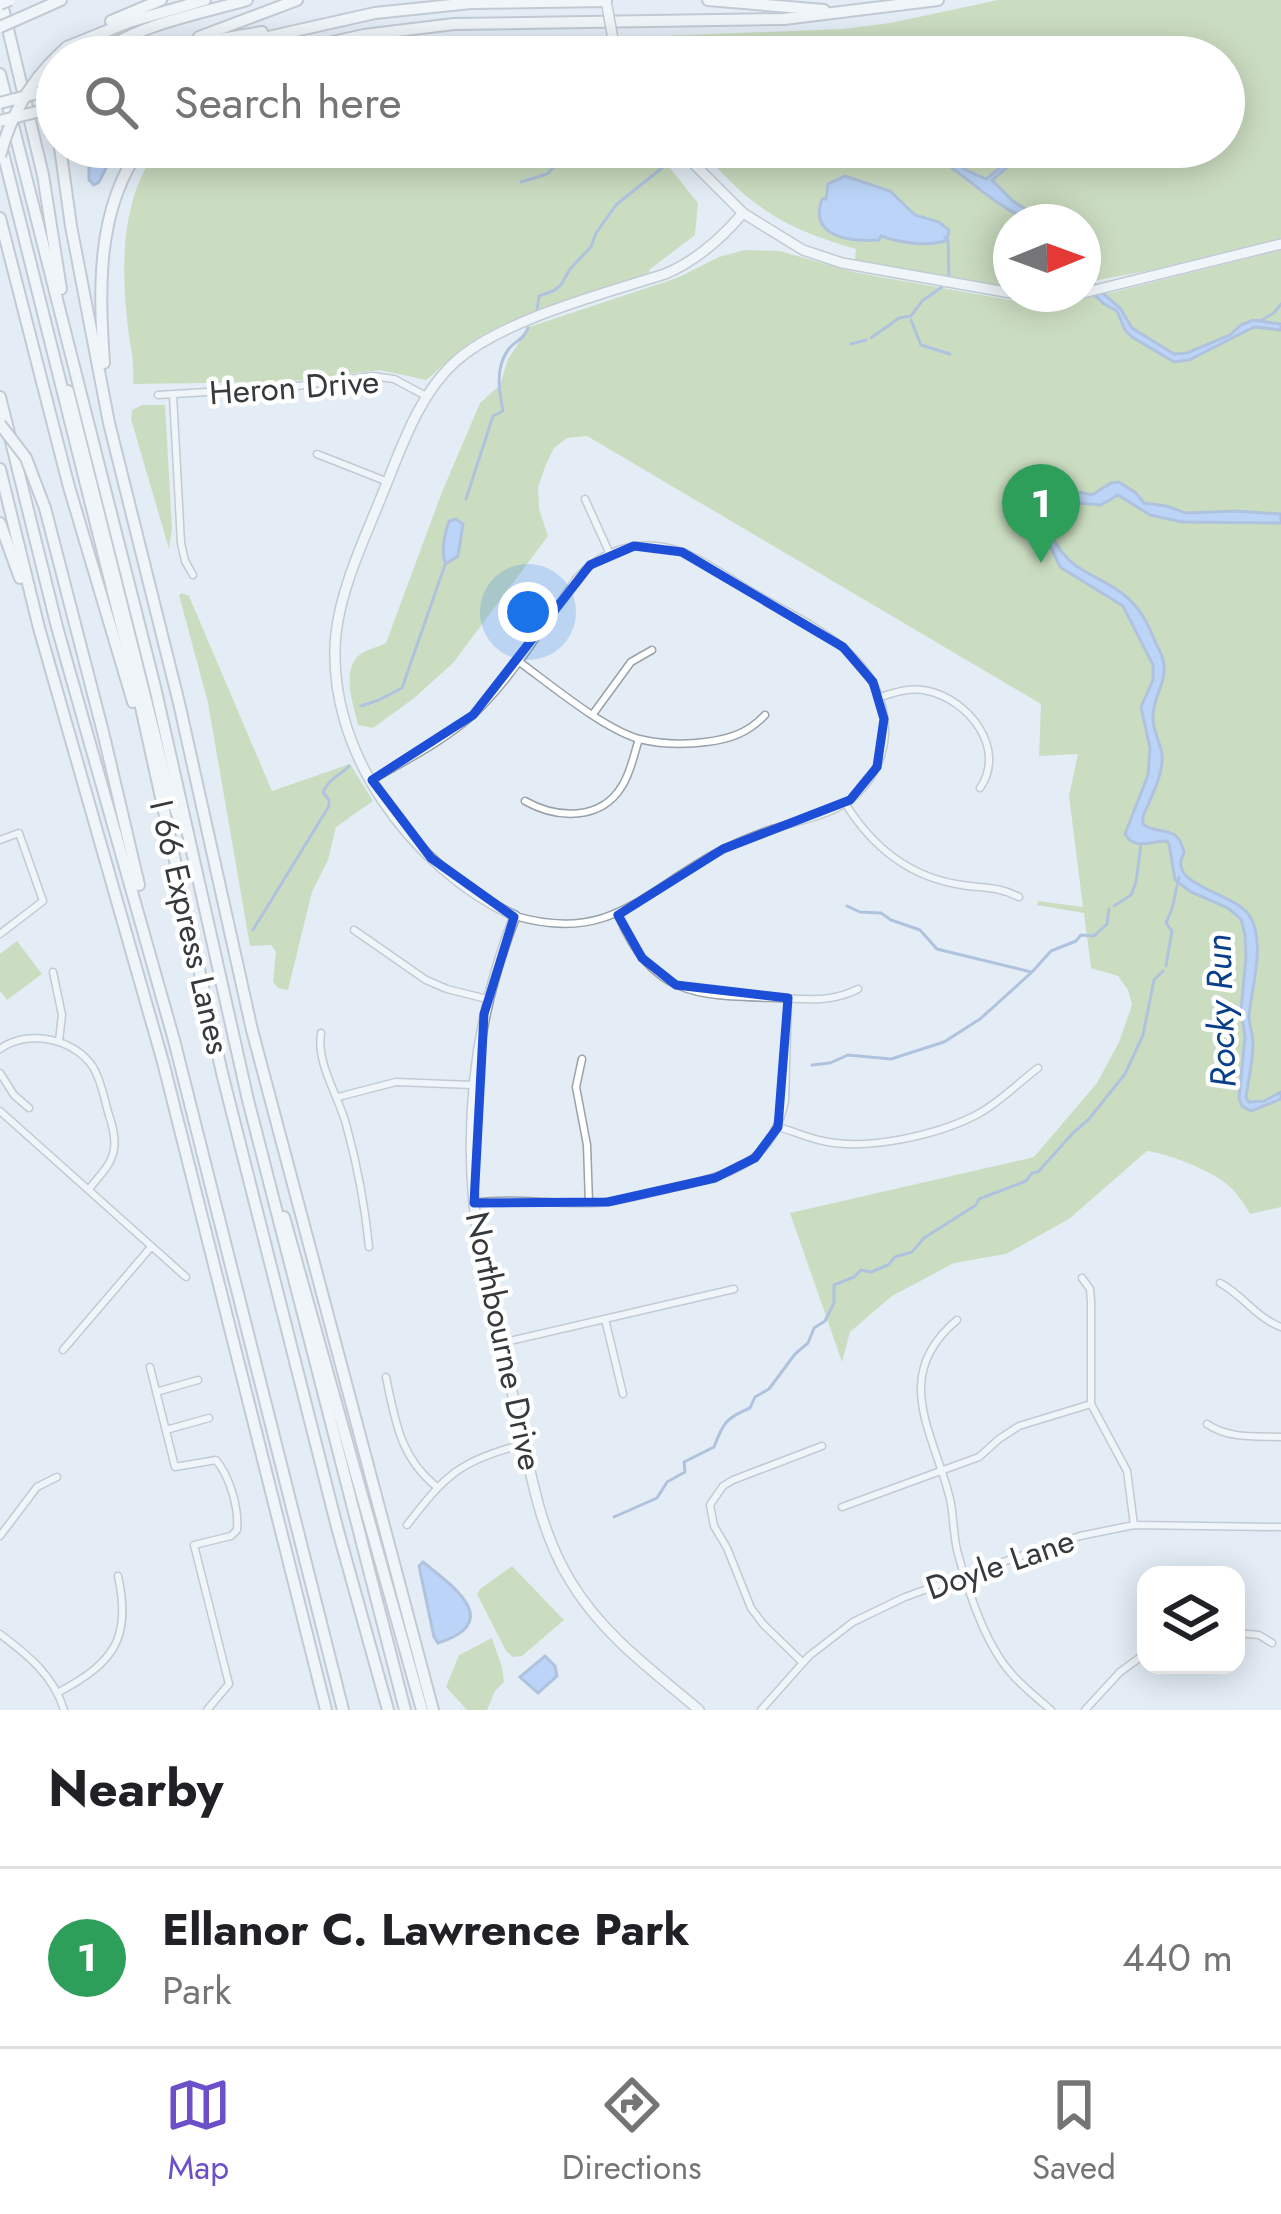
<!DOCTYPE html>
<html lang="en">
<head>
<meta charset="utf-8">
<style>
	body { margin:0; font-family:Jost,sans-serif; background:#f6f6f6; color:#202124 }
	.controls { position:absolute; right:36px; bottom:36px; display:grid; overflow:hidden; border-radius:24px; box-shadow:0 6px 30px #0003 }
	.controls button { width:108px; height:108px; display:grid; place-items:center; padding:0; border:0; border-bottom:3px solid #e0e0e0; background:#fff; color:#202124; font:60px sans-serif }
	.compass { position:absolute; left:993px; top:204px; width:108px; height:108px; border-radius:50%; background:#fff; box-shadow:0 6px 30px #0003; rotate:89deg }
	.you { position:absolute; left:528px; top:612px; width:42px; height:42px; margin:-30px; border:9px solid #fff; border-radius:50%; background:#1a73e8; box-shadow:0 0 0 18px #1a73e833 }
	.badge { display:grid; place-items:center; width:78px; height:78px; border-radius:50%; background:#6b50ca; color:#fff; font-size:39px; font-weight:700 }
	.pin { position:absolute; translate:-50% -99px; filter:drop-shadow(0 3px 6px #0008) }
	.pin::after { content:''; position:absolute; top:63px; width:42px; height:36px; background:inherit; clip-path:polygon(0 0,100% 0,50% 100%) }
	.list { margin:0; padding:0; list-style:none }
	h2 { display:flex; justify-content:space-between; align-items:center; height:156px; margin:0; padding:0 48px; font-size:51px }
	h2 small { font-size:39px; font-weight:400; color:#757577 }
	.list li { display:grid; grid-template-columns:78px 1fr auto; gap:36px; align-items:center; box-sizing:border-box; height:180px; padding:0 48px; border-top:3px solid #e0e0e0 }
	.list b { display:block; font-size:45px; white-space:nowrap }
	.list p { margin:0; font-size:39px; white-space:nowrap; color:#757577 }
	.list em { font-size:39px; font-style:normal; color:#757577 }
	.icon { flex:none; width:66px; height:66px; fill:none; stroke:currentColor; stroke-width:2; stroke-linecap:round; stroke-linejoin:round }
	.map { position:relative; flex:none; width:1281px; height:1710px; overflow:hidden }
	.search { position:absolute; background:#fff; box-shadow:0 6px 30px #0003; left:36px; right:36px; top:36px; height:132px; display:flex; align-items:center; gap:30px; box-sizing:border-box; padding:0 42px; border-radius:66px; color:#757577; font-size:45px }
	.sheet { height:336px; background:#fff }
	nav { display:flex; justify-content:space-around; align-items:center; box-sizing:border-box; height:168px; border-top:3px solid #e0e0e0; background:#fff; font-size:33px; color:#757577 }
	nav a { display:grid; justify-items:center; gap:6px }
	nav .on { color:#6b50ca }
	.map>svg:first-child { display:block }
</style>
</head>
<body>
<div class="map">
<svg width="1281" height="1710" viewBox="0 0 1281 1710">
	<rect width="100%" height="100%" fill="#e4edf5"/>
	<!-- green -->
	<g fill="#adcb82">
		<path d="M998 0H1281V241L1189 263 1083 283V222H1011V289L855 261 856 249C783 228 748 206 699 147H1224V57H649L661 44 664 36 843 29 890 23Z"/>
		<path d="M549 39 557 44 571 45 575 57H361L400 48Z"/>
		<path d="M159 147H653L698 203 695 235 649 270 650 275C590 294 523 309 470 343 453 354 441 368 426 380L380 370 284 382 133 384C135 359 129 343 127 319 121 259 122 196 159 147Z"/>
		<path d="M745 250 780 251 853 272 1026 303 1042 308H1058L1055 303 1110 293 1281 250V1207L1250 1214C1244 1203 1235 1190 1224 1182 1209 1170 1166 1153 1147 1151L1069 1219 1006 1254 954 1263 892 1296 850 1332 842 1362 790 1213 1034 1157 1097 1083 1119 1042 1132 1005 1128 990 1118 976 1091 968 1084 913 1037 905 1038 901 1083 907 1069 796 1078 754 1039 756 1041 704 587 436 567 438 554 448 545 467 538 487 539 509 548 536 453 663 413 699 373 728 358 725C354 706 341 673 358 656 365 650 378 647 386 643L442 492 480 403 500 385 508 359 529 327 677 278 719 257Z"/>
		<path d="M142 405H165L172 528 169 549 131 419 132 410Z"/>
		<path d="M182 593 189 596 272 791 350 764 373 801 336 827 328 860 312 892 288 990 278 988 273 982 276 952 271 945 250 946 208 703 179 595Z"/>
		<path d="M17 941 42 974 7 1000 0 991V954Z"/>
		<path d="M512 1566 564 1620 522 1656 513 1657 506 1651 477 1594 480 1589Z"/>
		<path d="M492 1638 502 1667 504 1682 495 1691 487 1710H467L446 1687 459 1655Z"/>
	</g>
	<!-- water -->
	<g fill="#8ab5f8" stroke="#7190c0" stroke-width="3">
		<path d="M89 147H117L99 182 94 185 89 180Z"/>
		<path d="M892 147 935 149 966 170 986 179 1010 160 1024 156 1036 147 1027 159 1011 164 992 180 1013 201 1046 222C1009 222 970 177 938 159 924 152 907 152 892 147Z"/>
		<path d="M845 176 890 191 915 215 939 222 949 230 947 240C927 248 898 242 881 236L879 240C852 242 808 238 822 199H826L828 184Z"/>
		<path d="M1083 266 1098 289 1120 308 1132 328 1174 354 1187 353 1230 335 1241 325 1253 320 1281 324V330L1254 327 1189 360 1174 362 1132 337 1125 330 1117 311 1104 304 1086 287Z"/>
		<path d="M1119 482 1136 493 1144 503 1166 506 1186 513 1236 511 1281 514V523L1182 522 1150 515 1118 495 1101 505 1077 503 1063 507 1053 538C1070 570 1088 571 1116 589 1135 601 1147 620 1154 639 1158 649 1163 654 1164 665 1166 684 1152 699 1153 718 1153 731 1160 742 1162 754 1164 773 1151 798 1143 816V824C1159 837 1178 822 1184 853 1165 885 1233 892 1249 915 1267 941 1251 988 1249 1016 1249 1025 1253 1034 1253 1043 1253 1063 1248 1080 1246 1098L1249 1102 1264 1101 1281 1092V1099L1251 1111 1242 1106 1239 1098 1245 1037 1241 1011 1246 957 1245 935 1241 919 1228 908 1191 892 1175 880 1169 844 1167 841C1150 841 1135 851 1125 834L1148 775 1150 748 1141 707 1153 680V665L1123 606 1060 567 1045 535 1047 515 1063 494 1079 492 1092 495 1111 483Z"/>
		<path d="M456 519 463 524 458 556 446 564C440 554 445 532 449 521Z"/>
		<path d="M423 1562C454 1587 504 1622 438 1643L434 1637 419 1566Z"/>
		<path d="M545 1656 555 1666 557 1676 538 1693 520 1677Z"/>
	</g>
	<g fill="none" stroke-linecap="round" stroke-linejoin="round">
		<!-- stream -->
		<g stroke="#7190c0" stroke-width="3">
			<path d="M654 57 671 43 688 39"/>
			<path d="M521 182 547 174 573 147"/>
			<path d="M945 237 948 240 949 276"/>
			<path d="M537 311 539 296 553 291 561 285 570 269 591 247 596 233 616 205 663 167 669 155"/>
			<path d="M911 320 921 345 950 354"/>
			<path d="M1260 321 1274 313 1281 304"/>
			<path d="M871 338 899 318 911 316 922 301 942 287"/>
			<path d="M851 344 866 340"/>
			<path d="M466 499 493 416 503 411C499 391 495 368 508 350 515 340 523 341 528 328"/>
			<path d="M361 706 379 700 402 688 446 562"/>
			<path d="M847 906 860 912 881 913 891 920 920 930 937 949 1031 972"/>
			<path d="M1114 906 1131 895 1136 882 1141 844"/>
			<path d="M253 930 329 806V800L323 792C333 774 337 779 349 766"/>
			<path d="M1166 966 1172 931 1166 923 1172 909 1179 877"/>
			<path d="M812 1065 830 1063 848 1055 891 1059 944 1042 980 1019 1032 972 1051 951 1076 941 1081 935 1094 936 1107 924 1109 909"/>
			<path d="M614 1517 657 1498 667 1482 685 1472 684 1462 714 1447C723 1423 726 1418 750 1408L755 1397 769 1389 795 1354 808 1343 814 1328 825 1321 834 1303V1285L854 1277 861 1270 871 1272 888 1265 895 1257 912 1252 924 1238 976 1205 979 1199 1026 1181 1032 1173 1038 1172 1073 1133 1089 1119 1125 1074 1143 1035 1154 980 1163 971"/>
		</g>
		<!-- street casing -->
		<g stroke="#99a1a9" stroke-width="9">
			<g id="street">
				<path d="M158 395 289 387 373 376 394 379 426 396"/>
				<path d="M173 395 181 543 185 561 193 575"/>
				<path d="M317 454 388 482"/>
				<path d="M585 499 609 552"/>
				<path d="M518 661C550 684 602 728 639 739 660 744 684 745 706 742 730 739 748 733 765 715"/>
				<path d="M880 697C896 692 911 687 928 691 969 700 1007 749 980 788"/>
				<path d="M593 714 631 662 652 650"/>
				<path d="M372 780C406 760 444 741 474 714 514 676 544 624 576 579 597 556 624 543 656 546 692 549 724 576 754 593 809 625 885 655 885 730 885 755 874 778 856 795 835 815 800 820 772 829 752 836 733 844 714 854 640 895 608 943 515 916"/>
				<path d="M525 801C557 819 601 821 622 786 631 772 634 754 639 739"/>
				<path d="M845 803C871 845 906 875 956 884 980 889 996 885 1019 897"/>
				<path d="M0 840 19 833 43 901 0 934"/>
				<path d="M618 915C653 997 697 996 776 998 805 999 831 1003 858 989"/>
				<path d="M354 930 426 980 447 989 487 999"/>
				<path d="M53 972 62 1015 59 1041"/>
				<path d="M321 1033C316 1063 338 1095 346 1124 357 1164 365 1206 369 1247"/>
				<path d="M0 1049C27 1029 74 1038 93 1067 101 1080 104 1097 108 1112 112 1124 116 1137 114 1149 112 1165 98 1177 89 1189"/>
				<path d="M582 1059 576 1087 587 1145 589 1203"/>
				<path d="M0 1073 14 1095 29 1108"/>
				<path d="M338 1097 396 1082 472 1085"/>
				<path d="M0 1111 186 1277"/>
				<path d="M778 1127C793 1131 808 1138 823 1141 868 1151 938 1135 978 1114 1000 1102 1018 1083 1038 1068"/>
				<path d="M474 1203C515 1197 554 1205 595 1203 620 1202 644 1194 668 1189 727 1175 771 1168 785 1101L788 998"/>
				<path d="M1082 1278 1090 1289 1091 1301V1404L1127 1471 1134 1525"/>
				<path d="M1220 1283C1243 1295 1255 1317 1281 1327"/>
				<path d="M605 1319 623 1394"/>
				<path d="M957 1320C890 1376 934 1433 950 1499 954 1517 953 1536 958 1554 968 1591 985 1643 1010 1672 1022 1686 1037 1698 1051 1710"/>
				<path d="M501 1343 734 1289"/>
				<path d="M63 1350 151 1247"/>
				<path d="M150 1367 175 1467 216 1460C230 1477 239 1508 237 1530L231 1536 194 1545 229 1684 207 1710"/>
				<path d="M386 1377C395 1420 400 1458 437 1487"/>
				<path d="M156 1392 198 1380"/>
				<path d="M1207 1424C1229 1439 1255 1436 1281 1437"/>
				<path d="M166 1430 209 1418"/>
				<path d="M842 1507 979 1457 999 1439 1019 1426 1091 1404"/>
				<path d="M407 1525C447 1473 459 1462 523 1444"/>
				<path d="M0 1536 37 1487 57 1477"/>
				<path d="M1236 1633 1259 1635 1272 1643"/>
				<path d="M0 1634C28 1655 54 1676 64 1710"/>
				<path d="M802 1662 763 1624 751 1608 727 1548 714 1526 710 1505 723 1486 733 1480 822 1446"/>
				<path d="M59 1692C113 1663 132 1639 118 1576"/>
				<path d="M761 1710 809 1656 853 1622 905 1597 994 1565 1080 1536 1134 1525 1281 1527"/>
				<path d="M1085 1710 1120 1672 1146 1653"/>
			</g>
		</g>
		<!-- secondary casing -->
		<g stroke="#99a1a9" stroke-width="12">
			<g id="secondary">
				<path d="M613 39 618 57"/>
				<path d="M677 147 743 213 803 250 842 263 1011 293"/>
				<path d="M1083 293 1281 244"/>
				<path d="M1016 294 1046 297 1077 294"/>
				<path d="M699 1710C652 1670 603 1635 571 1582 538 1529 530 1467 516 1408 504 1358 489 1308 481 1257 461 1141 472 1026 515 916 412 868 324 750 336 633 342 585 364 540 382 495 401 449 418 395 456 361 502 320 605 293 665 274 696 261 721 239 743 213"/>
			</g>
		</g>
		<!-- highway casing -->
		<g stroke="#99a1a9" stroke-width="14">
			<g id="highway">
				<path d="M1 0 43 175 61 289"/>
				<path d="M708 0 824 10"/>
				<path d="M34 12 61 0"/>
				<path d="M111 21 161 0"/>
				<path d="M199 37 297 0"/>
				<path d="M67 47 129 22 205 0"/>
				<path d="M160 53 203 42 262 32"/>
				<path d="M95 57C134 25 199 14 247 0"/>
				<path d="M197 57 264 38 375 13 471 3 606 1"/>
				<path d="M266 57 364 35 454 24 784 19 938 0"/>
				<path d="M0 74 155 687 248 1100 405 1710"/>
				<path d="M1 145 135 680 222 1073 337 1527 388 1710"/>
				<path d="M60 147 71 226 109 423 179 703 252 1030 433 1710"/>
				<path d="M0 218 69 487 133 702"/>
				<path d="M104 363C99 289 96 210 141 147"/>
				<path d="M68 391 167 784 179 820"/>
				<path d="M0 397 57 627 174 1040 343 1710"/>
				<path d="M0 469 39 628 163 1062 326 1710"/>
				<path d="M45 508 103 732 139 885"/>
				<path d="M0 523 20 578"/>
				<path d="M284 1217 422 1710"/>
			</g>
		</g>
		<!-- street -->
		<use href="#street" stroke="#fff" stroke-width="6"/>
		<!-- secondary -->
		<use href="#secondary" stroke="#fff" stroke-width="9"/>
		<!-- highway -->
		<use href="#highway" stroke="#fff" stroke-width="10"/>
		<!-- secondary-bridge casing -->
		<g stroke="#99a1a9" stroke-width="12" stroke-linecap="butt">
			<path id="secondary-bridge" d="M607 6 613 39"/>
		</g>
		<!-- highway-bridge casing -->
		<g stroke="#99a1a9" stroke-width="14" stroke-linecap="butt">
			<g id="highway-bridge">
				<path d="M0 4 10 0"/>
				<path d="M0 27 34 12"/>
				<path d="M0 103 57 88"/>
				<path d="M0 121 57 107"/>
				<path d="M0 156C11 113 34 76 67 47"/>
				<path d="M0 424 26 458 45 508"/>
			</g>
		</g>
		<!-- secondary-bridge -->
		<use href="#secondary-bridge" stroke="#fff" stroke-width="9"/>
		<!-- highway-bridge -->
		<use href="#highway-bridge" stroke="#fff" stroke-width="10"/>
	</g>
	<!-- marked area -->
	<path d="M0 0H1281V1710H0ZM634 546 682 552 843 647 873 682 884 719 877 767 850 800 723 849 618 915 642 958 676 985 788 998 778 1127 755 1158 715 1178 608 1202 474 1203 484 1014 514 917 431 858 372 780 473 715 590 565Z" fill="#e4edf5" fill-opacity=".55" fill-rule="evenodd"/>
	<path fill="none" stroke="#1d4ed8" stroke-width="9" stroke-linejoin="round" d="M634 546 682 552 843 647 873 682 884 719 877 767 850 800 723 849 618 915 642 958 676 985 788 998 778 1127 755 1158 715 1178 608 1202 474 1203 484 1014 514 917 431 858 372 780 473 715 590 565Z"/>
	<g text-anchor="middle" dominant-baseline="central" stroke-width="9" stroke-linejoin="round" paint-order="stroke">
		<!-- street labels -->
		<g font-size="33" fill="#363a3d" stroke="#fff">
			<text transform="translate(294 387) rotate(-4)">Heron Drive</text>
			<text transform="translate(190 927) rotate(77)">I 66 Express Lanes</text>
			<text transform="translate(504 1341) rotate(78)">Northbourne Drive</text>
			<text transform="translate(1000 1564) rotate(-19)">Doyle Lane</text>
		</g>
		<!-- water labels -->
		<g font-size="36" font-style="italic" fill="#093e8a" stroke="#fff">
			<text transform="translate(1220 1011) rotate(-92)">Rocky Run</text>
		</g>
	</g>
</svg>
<div class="controls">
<button><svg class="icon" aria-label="layers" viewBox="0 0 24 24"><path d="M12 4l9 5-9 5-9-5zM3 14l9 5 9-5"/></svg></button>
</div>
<svg class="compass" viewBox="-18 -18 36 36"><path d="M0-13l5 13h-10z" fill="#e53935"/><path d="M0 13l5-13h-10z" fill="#757577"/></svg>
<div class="you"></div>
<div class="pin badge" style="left:1041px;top:563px;background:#2e9e5b">1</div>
<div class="search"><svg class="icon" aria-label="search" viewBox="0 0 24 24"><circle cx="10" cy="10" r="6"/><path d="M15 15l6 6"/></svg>Search here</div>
</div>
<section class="sheet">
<h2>Nearby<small></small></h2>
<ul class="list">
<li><span class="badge" style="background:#2e9e5b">1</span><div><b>Ellanor C. Lawrence Park</b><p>Park</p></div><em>440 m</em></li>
</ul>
</section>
<nav>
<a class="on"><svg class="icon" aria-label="map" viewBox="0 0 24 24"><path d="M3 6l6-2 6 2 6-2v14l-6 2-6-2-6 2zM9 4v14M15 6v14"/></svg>Map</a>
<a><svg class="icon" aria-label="directions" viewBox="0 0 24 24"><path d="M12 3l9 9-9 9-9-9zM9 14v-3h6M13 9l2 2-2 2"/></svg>Directions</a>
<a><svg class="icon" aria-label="saved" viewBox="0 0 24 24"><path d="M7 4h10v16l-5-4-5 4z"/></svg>Saved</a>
</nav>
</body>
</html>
